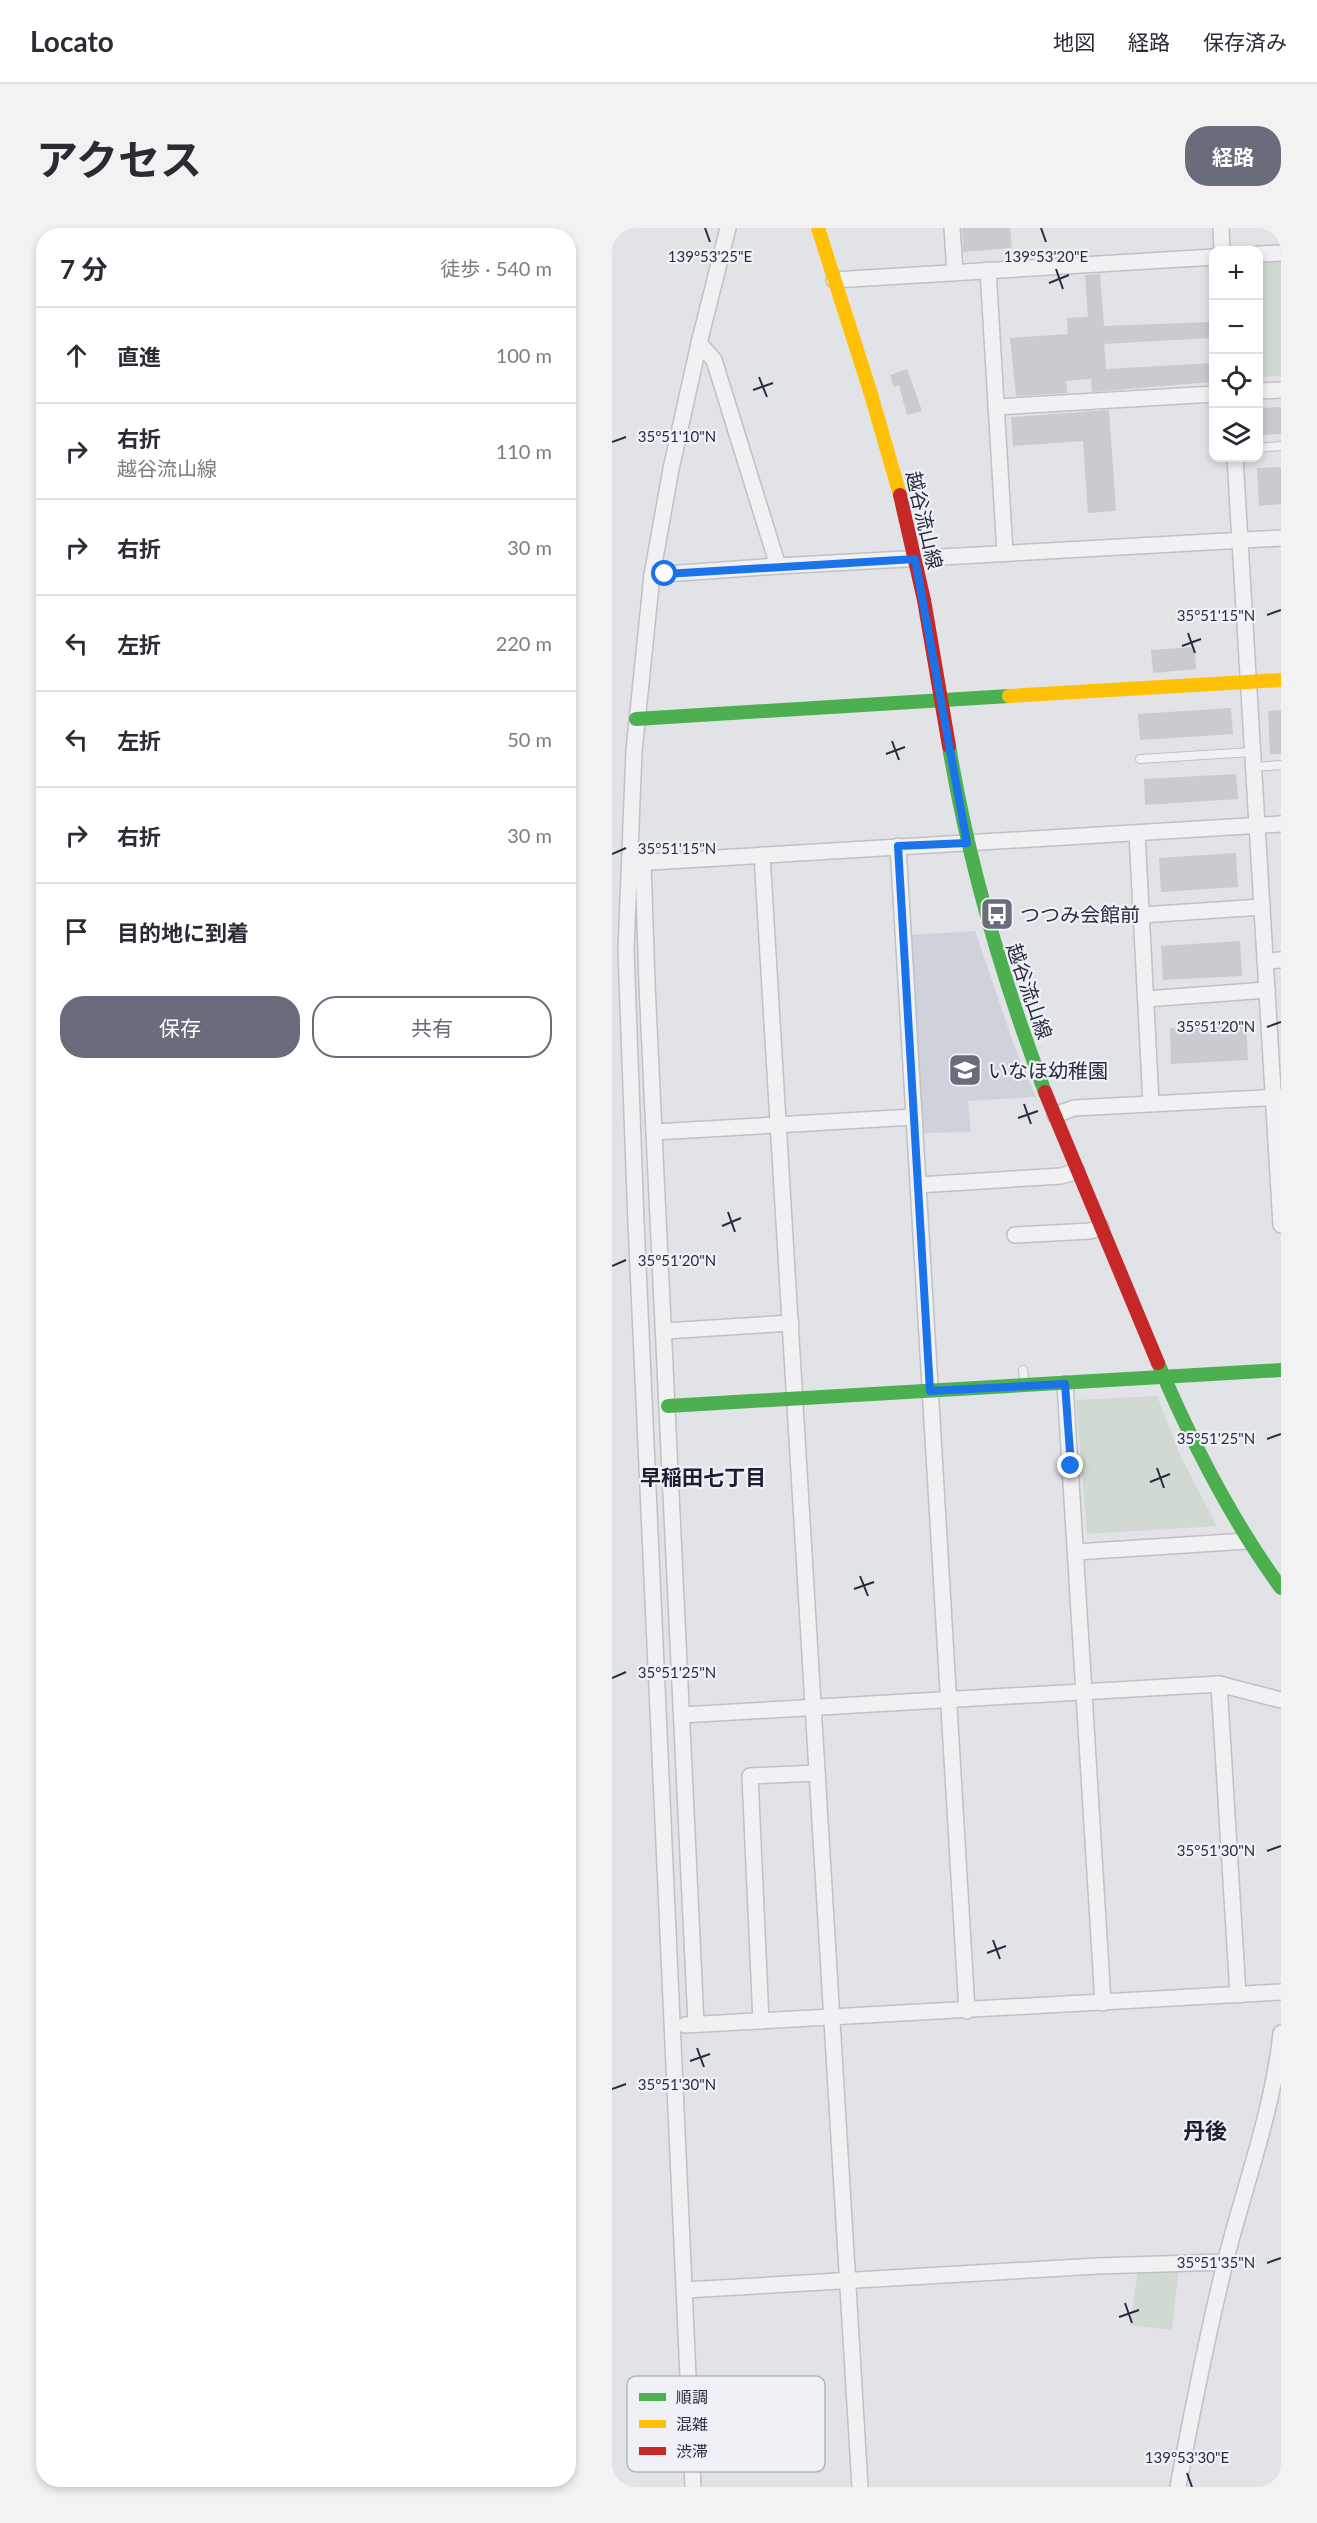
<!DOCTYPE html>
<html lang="ja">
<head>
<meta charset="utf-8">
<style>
	body { margin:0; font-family:Lato,"Noto Sans JP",sans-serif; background:#f2f2f3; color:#2b2b33 }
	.controls { position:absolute; right:18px; top:18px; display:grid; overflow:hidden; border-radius:12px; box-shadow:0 3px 9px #0003 }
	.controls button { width:54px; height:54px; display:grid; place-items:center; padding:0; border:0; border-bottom:2px solid #e1e1e2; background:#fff; color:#2b2b33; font:30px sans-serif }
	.stop { position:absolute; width:18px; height:18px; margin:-14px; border:4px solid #1a73e8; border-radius:50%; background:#fff }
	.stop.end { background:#1a73e8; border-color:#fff; box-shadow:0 2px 6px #0008 }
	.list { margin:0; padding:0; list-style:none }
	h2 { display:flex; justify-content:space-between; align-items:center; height:78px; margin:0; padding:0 24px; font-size:26px }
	h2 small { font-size:20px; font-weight:400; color:#7c7c81 }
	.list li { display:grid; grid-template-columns:39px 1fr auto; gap:18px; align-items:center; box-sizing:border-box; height:96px; padding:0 24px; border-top:2px solid #e1e1e2 }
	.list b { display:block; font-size:22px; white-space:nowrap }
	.list p { margin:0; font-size:20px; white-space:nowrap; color:#7c7c81 }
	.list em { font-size:20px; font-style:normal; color:#7c7c81 }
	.actions { display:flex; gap:12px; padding:18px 24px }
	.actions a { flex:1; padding:14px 0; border:2px solid #696d7b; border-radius:24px; text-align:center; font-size:21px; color:#696d7b }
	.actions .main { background:#696d7b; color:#fff }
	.icon { flex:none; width:33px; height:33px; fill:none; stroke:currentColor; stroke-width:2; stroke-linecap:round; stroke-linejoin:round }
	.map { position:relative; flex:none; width:669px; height:2259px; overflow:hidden; border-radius:24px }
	header { display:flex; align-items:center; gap:36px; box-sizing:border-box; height:84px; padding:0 30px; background:#fff; border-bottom:2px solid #e1e1e2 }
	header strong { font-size:28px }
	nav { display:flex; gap:33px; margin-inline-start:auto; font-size:21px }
	.intro { display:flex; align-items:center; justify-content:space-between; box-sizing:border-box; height:144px; padding:0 36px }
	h1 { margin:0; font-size:42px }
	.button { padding:15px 27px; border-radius:24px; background:#696d7b; color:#fff; font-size:21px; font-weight:700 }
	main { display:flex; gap:36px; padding:0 36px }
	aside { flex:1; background:#fff; border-radius:24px; box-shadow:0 3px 9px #0003 }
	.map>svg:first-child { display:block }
</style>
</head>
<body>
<header>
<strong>Locato</strong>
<nav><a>地図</a><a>経路</a><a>保存済み</a></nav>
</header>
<div class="intro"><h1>アクセス</h1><a class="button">経路</a></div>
<main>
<aside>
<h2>7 分<small>徒歩 · 540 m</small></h2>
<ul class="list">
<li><svg class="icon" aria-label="ahead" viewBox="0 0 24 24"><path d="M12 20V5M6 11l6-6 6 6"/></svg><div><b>直進</b></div><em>100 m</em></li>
<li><svg class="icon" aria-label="right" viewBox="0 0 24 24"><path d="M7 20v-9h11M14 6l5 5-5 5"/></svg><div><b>右折</b><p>越谷流山線</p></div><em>110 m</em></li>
<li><svg class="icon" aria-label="right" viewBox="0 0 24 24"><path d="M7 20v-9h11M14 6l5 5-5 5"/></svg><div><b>右折</b></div><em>30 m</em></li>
<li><svg class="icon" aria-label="left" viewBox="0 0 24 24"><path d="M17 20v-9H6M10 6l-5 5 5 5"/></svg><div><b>左折</b></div><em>220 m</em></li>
<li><svg class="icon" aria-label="left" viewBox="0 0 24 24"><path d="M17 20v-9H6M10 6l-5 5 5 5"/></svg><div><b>左折</b></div><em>50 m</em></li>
<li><svg class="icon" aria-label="right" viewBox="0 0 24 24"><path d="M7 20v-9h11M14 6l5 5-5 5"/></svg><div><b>右折</b></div><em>30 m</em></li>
<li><svg class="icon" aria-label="arrive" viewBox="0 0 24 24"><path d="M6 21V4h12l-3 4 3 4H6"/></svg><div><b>目的地に到着</b></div></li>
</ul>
<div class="actions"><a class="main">保存</a><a>共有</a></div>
</aside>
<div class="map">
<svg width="669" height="2259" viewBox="0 0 669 2259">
	<rect width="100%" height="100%" fill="#e1e3e7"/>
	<!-- built -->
	<path fill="#cfd2da" d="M363 703 404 823 424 869 356 873 359 904 309 905 298 707Z"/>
	<!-- green -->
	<g fill="#d0dad2">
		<path d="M669 32V148L647 149 646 34Z"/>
		<path d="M545 1168 568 1227 605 1298 475 1306 464 1172Z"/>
		<path d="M567 2040 560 2102 518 2097 526 2042Z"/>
	</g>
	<!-- building -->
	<g fill="#c9cbcf">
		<path d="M350 0H398L400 20 351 24Z"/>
		<path d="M488 46 492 98 598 94 599 110 492 116 494 141 599 135 600 154 480 164 479 151 454 153 455 165 404 168 398 110 456 106 455 90 476 89 473 47Z"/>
		<path d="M295 141 310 183 295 187 287 157 282 159 278 147Z"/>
		<path d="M669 179V206L646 207V180Z"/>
		<path d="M497 182 504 283 476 285 471 213 401 218 399 189Z"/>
		<path d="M669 239V276L647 278 645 240Z"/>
		<path d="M583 419 584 441 541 445 539 422Z"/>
		<path d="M619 480 621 506 528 512 526 486Z"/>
		<path d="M669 482V526H658L656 483Z"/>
		<path d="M624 546 626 571 533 577 532 551Z"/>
		<path d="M624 625 626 659 549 664 547 630Z"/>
		<path d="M628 713 630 748 551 752 549 718Z"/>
		<path d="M634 796 636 832 559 836 558 800Z"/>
	</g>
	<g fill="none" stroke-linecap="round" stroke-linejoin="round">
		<!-- lane casing -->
		<g stroke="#bfc1c5" stroke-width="10">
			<g id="lane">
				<path d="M646 220 669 218"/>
				<path d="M528 531 640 524"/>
				<path d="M641 539 669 537"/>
				<path d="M411 1142 413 1156"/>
			</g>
		</g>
		<!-- street casing -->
		<g stroke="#bfc1c5" stroke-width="18">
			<g id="street">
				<path d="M340 0 343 44"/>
				<path d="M609 0 610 22"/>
				<path d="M646 26 669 25"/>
				<path d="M376 42 393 325"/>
				<path d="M222 52 602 29"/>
				<path d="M87 115 102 132 166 338 669 310"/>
				<path d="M646 163 669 162"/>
				<path d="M384 179 602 166"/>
				<path d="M623 230 669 997"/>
				<path d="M40 347 166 338"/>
				<path d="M525 605 539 875"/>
				<path d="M286 618 355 1783"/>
				<path d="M150 627 248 2259"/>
				<path d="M31 634 35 756 84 1796"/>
				<path d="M22 635 669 596"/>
				<path d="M529 687 650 679"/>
				<path d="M653 733 669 732"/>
				<path d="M534 771 655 762"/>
				<path d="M443 887 462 880 669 869"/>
				<path d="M43 904 302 889"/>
				<path d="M306 957 449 948 465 943"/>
				<path d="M403 1007 478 1003 489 999"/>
				<path d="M53 1103 179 1095"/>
				<path d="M453 1156 491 1775"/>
				<path d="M464 1324 635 1313"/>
				<path d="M607 1456 626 1767"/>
				<path d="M70 1487 607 1456 669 1472"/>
				<path d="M149 1793 138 1548 205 1545"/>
				<path d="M73 1797 669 1764"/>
				<path d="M74 2062 485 2038 613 2034"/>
				<path d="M81 2259 24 994 14 722 22 523 40 347 59 241 87 115 116 0"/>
				<path d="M566 2259C580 2184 595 2109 613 2035 632 1959 661 1883 669 1805"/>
			</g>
		</g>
		<!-- lane -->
		<use href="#lane" stroke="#f1f1f3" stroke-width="8"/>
		<!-- street -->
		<use href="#street" stroke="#f1f1f3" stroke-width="15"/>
		<!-- fast -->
		<g stroke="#4caf50" stroke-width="14">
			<path d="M24 491 397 468"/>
			<path d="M337 518C357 638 390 750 433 864"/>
			<path d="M546 1135C580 1215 618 1290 669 1360"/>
			<path d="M56 1178 669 1142"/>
		</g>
		<!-- slow -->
		<g stroke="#ffc107" stroke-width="14">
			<path d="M206 0 258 163 288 267"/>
			<path d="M397 468 669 452"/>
		</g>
		<!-- jam -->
		<g stroke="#c62828" stroke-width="14">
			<path d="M288 267 312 372 337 518"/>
			<path d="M433 864 546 1135"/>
		</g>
	</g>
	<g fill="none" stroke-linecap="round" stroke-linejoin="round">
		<!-- route -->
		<path stroke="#1a73e8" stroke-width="8" d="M53 346 303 331 355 615 286 618 318 1163 453 1156 459 1238"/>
	</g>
	<!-- ticks -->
	<path fill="none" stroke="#282e41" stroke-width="2" d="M93 0 98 14M429 0 434 14M444 41 451 61M437 55 457 47M147 149 155 169M141 162 161 155M0 214 14 209M655 387 669 382M576 405 583 425M570 418 589 411M280 513 287 532M274 526 293 519M0 626 14 620M655 799 669 794M412 876 419 896M406 890 426 883M116 984 123 1004M110 998 129 990M0 1038 14 1032M655 1211 669 1206M545 1240 552 1260M538 1254 558 1246M248 1348 256 1368M242 1361 262 1354M0 1450 14 1444M655 1623 669 1618M381 1712 388 1731M375 1725 394 1718M85 1820 92 1839M78 1833 98 1826M0 1861 14 1856M655 2035 669 2030M513 2075 520 2095M507 2089 527 2082M575 2245 580 2259"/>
	<!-- icons -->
	<defs>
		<g id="bus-square" transform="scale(1.725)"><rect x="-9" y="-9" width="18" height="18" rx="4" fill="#696d7b" stroke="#eff1f7"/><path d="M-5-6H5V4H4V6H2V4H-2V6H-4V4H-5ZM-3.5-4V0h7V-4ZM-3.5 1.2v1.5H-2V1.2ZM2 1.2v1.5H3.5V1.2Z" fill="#fff"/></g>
		<g id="school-square" transform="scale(1.725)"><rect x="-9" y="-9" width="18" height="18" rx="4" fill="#696d7b" stroke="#eff1f7"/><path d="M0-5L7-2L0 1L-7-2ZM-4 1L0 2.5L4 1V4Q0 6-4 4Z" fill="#fff"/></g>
	</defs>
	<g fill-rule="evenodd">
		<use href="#bus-square" x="385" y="686"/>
		<use href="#school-square" x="353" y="842"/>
	</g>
	<g text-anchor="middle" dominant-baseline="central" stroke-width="4.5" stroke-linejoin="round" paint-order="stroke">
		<!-- street labels -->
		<g font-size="20" fill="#282e41" stroke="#eff1f7">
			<text transform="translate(313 292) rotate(77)">越谷流山線</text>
			<text transform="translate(418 763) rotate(71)">越谷流山線</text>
		</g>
		<!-- poi labels -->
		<g font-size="20" fill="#282e41" stroke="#eff1f7" text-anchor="start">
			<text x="408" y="686">つつみ会館前</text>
			<text x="376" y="842">いなほ幼稚園</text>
		</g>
		<!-- neighbourhood labels -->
		<g font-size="21" font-weight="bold" fill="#1a2032" stroke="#eff1f7">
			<text x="91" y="1248">早稲田七丁目</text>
		</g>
		<!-- quarter labels -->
		<g font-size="22" font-weight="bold" fill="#1a2032" stroke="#eff1f7">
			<text x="593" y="1902">丹後</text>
		</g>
	</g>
	<!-- legend -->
	<rect x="15" y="2148" width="198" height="96" rx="9" fill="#eff1f7" stroke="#b3b6c0" stroke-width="1.5"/>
	<rect x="27" y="2165" width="27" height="8" fill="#4caf50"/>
	<rect x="27" y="2192" width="27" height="8" fill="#ffc107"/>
	<rect x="27" y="2219" width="27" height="8" fill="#c62828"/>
	<g font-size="16" fill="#282e41">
		<text x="64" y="2175">順調</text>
		<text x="64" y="2202">混雑</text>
		<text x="64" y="2229">渋滞</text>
	</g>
	<g font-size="15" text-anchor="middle" fill="#282e41" stroke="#eff1f7" stroke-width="4.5" stroke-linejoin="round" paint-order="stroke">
		<text x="98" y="34">139°53'25"E</text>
		<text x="434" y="34">139°53'20"E</text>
		<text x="65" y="214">35°51'10"N</text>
		<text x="604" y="393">35°51'15"N</text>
		<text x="65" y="626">35°51'15"N</text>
		<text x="604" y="804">35°51'20"N</text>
		<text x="65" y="1038">35°51'20"N</text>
		<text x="604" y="1216">35°51'25"N</text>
		<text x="65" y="1450">35°51'25"N</text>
		<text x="604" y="1628">35°51'30"N</text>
		<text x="65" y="1862">35°51'30"N</text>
		<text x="604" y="2040">35°51'35"N</text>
		<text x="575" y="2235">139°53'30"E</text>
	</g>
</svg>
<div class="controls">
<button>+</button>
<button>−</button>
<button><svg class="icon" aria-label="locate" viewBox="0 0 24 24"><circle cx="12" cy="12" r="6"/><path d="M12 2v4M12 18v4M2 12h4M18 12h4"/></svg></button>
<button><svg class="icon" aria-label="layers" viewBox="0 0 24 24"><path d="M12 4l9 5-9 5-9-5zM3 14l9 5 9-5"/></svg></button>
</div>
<div class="stop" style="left:53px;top:346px"></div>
<div class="stop end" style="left:459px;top:1238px"></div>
</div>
</main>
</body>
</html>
